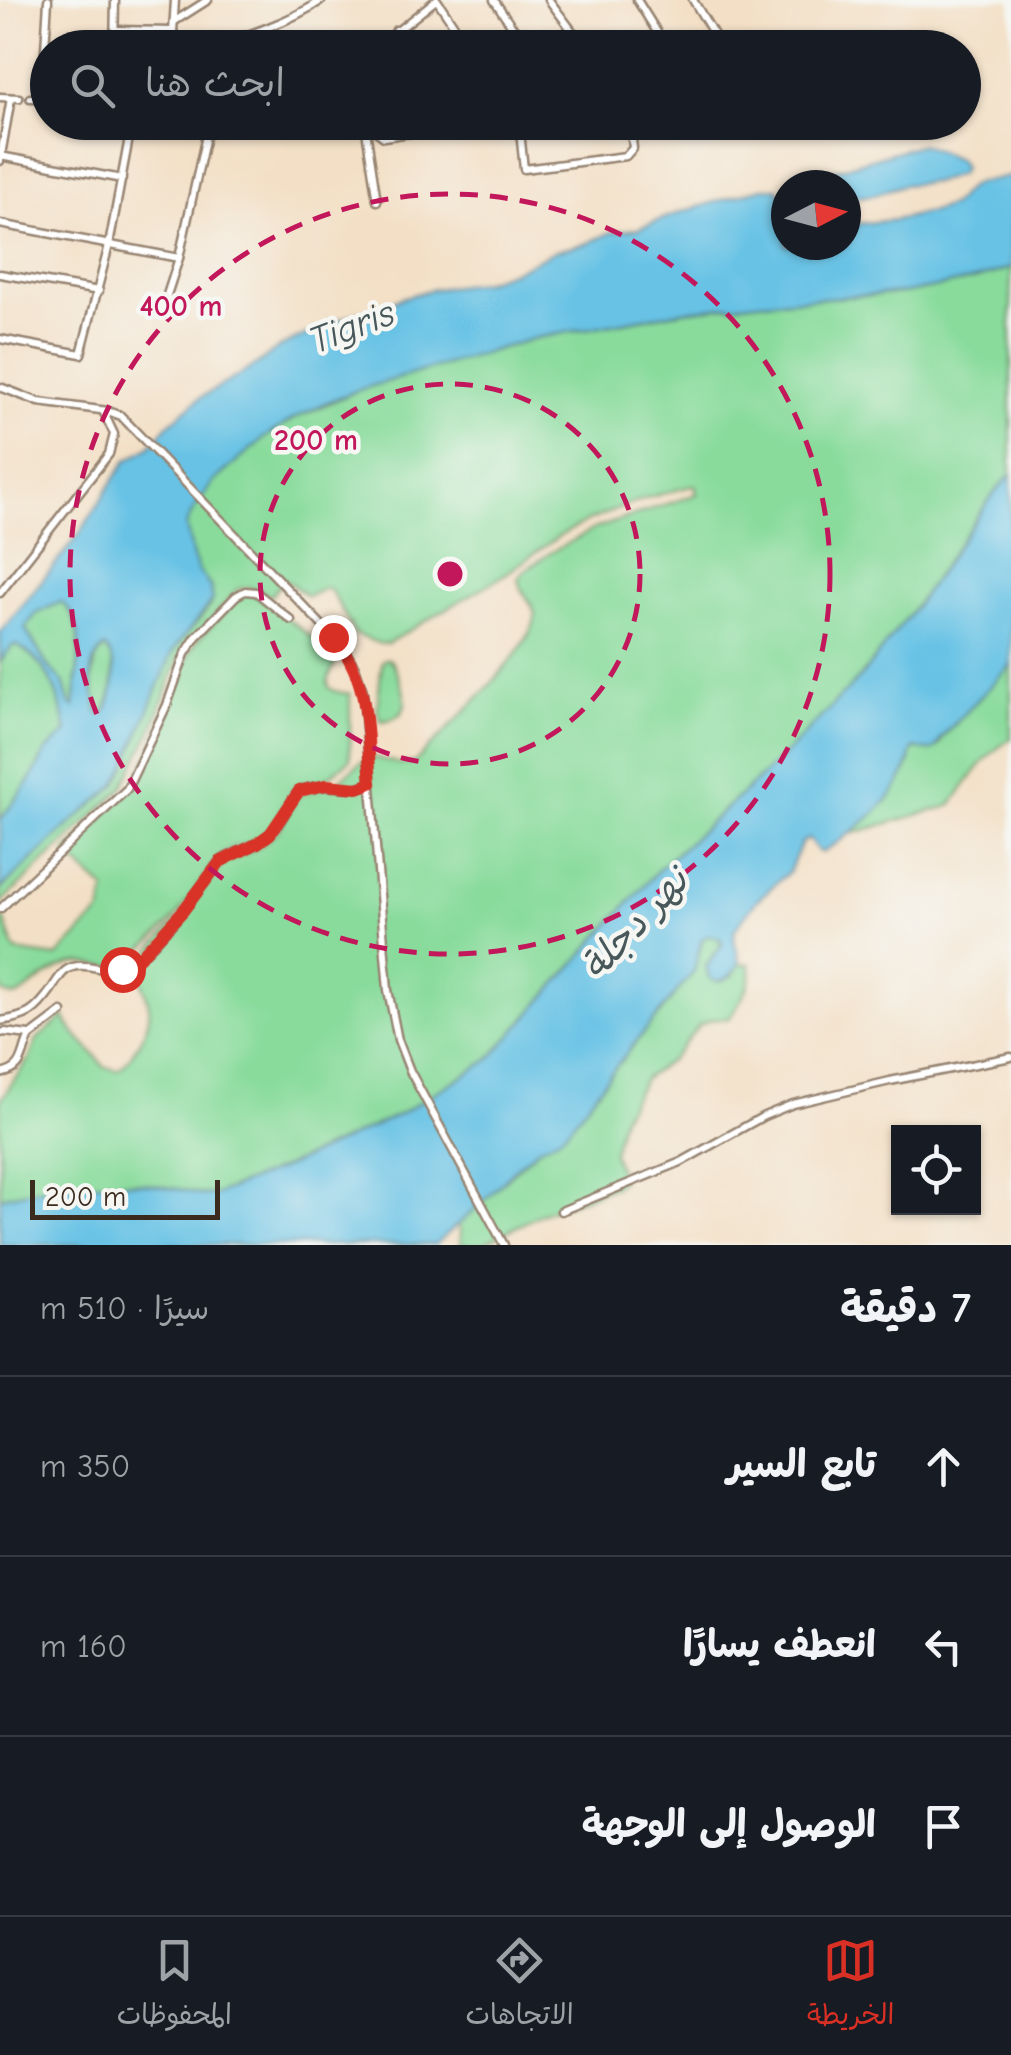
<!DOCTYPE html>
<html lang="ar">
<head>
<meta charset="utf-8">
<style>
	body { margin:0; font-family:"Comic Neue","Playpen Sans Arabic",sans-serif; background:#20242c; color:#f1f3f6; direction:rtl }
	.controls { position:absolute; right:30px; bottom:30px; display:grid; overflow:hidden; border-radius:0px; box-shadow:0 2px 8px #0004 }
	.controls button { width:90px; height:90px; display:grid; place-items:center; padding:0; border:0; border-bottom:2px solid #363941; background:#171b24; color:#f1f3f6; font:50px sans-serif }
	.compass { position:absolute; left:771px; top:170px; width:90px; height:90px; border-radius:50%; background:#171b24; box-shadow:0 2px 8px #0004; rotate:84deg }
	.scale { position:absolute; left:30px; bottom:25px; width:190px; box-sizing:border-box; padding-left:10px; border:5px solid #3b2a1e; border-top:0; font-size:28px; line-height:35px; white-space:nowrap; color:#3b2a1e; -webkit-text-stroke:8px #f6f6f2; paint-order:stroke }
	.stop { position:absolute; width:30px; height:30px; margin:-22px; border:8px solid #d93025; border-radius:50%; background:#fff }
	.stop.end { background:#d93025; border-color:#fff; box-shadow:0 2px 10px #0008 }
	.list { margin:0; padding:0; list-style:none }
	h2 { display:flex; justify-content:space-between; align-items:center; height:130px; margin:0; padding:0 40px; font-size:42px }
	h2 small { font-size:32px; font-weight:400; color:#9ea1a6 }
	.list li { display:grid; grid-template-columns:65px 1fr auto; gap:30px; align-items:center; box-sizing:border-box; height:180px; padding:0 40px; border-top:2px solid #363941 }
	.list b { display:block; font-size:38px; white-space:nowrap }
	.list em { font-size:32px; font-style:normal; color:#9ea1a6 }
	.icon { flex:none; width:55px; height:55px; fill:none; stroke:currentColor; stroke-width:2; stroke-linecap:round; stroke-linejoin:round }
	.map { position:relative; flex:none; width:1011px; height:1245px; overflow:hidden; direction:ltr }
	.search { position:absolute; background:#171b24; box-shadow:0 2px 8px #0004; left:30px; right:30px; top:30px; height:110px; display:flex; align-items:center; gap:25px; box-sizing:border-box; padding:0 35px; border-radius:55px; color:#9ea1a6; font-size:38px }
	.sheet { height:670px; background:#171b24 }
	nav { display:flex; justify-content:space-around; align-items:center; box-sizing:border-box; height:140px; border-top:2px solid #363941; background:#171b24; font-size:28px; color:#9ea1a6 }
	nav a { display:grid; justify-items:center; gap:5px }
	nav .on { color:#d93025 }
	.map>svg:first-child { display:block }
</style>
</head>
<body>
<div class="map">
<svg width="1011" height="1245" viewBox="0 0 1011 1245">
	<rect width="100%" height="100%" fill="#f6f6f2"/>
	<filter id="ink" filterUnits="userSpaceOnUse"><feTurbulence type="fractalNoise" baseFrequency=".01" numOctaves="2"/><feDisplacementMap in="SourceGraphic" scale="20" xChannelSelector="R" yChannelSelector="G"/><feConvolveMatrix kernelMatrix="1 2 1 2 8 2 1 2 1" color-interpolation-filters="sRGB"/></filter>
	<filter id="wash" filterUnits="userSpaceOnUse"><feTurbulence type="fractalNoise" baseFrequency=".0048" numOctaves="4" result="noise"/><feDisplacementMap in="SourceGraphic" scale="40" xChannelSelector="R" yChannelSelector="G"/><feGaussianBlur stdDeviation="2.25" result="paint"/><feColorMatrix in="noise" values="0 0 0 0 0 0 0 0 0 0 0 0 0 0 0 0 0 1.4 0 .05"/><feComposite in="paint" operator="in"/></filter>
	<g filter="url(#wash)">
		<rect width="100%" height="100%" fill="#f3dfc5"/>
		<!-- green -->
		<g fill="#89db9c" stroke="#62825d" stroke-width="2.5">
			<path d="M1011 268V474L992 496 917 604 863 674 779 760 659 869 489 1060 398 1115 292 1164 217 1194 202 1195 183 1190 140 1183 108 1182 43 1188 0 1197V1101L30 1057 37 1039 64 1016C72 1037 93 1049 104 1067L118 1070C128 1063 132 1054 138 1044 160 1007 145 1000 137 965L190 907 223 863 259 847 279 830 299 794 336 783 361 762 372 757 401 764 413 763 417 760C439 737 540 643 535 614 533 602 520 592 518 579L523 572 550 553 594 529 697 494 695 485 643 499 588 521 558 537 501 577 388 643 380 644 355 634 331 591 326 588 307 596 287 581 280 585 271 596 249 587 238 589 181 653 152 730 122 789 0 904V890L68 826 116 785 125 768 173 651 211 605V588L198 570 193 557 185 525 196 505 213 482 265 437 295 418 358 390 536 338 683 311 758 302 907 293 976 279Z"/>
			<path d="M246 593 255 594 314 639 341 648 340 656 336 658C331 680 315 690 350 694V760L327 778 293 790C279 811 274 830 250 842 241 847 230 847 222 854 210 865 200 884 191 897 176 919 147 949 125 962 111 971 96 963 80 963 59 963 37 983 20 995L14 997 3 993 0 984V918H4L15 951 57 957 101 912 106 890 68 856 66 852 128 793 133 785 150 752 191 650 197 641 241 595Z"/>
			<path d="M61 602C90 624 75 677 74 707L69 703 63 682 46 664 25 628C33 613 46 606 61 602Z"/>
			<path d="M16 645C50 664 60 697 67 733L46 751 30 781 0 820V662L12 646Z"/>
			<path d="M105 647 111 652C115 674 114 692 105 712L101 714 98 713 91 684 96 658Z"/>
			<path d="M385 659H389L393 663C402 685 420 718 381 721L377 710 382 662Z"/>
			<path d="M1011 665V739C981 757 971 780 950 806L850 834 887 800 912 751 918 748 928 751 939 745 943 737Z"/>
			<path d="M709 935 717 937 721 941 719 950 712 957 732 976 740 963 749 964C756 983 739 1001 730 1018L710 1020 699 1025 671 1060 645 1078 622 1116 613 1153 622 1179 616 1186 545 1212 481 1245H461L459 1223 540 1147 558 1138 568 1129 618 1064 694 971 702 939Z"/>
		</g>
		<!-- water -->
		<g fill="#67c2e5" stroke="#517682" stroke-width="2.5" fill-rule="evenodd">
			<path d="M921 144 958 159 963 167 960 174 937 182 903 185 873 195 846 198V185H806L807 180 821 174Z"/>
			<path d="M1011 176V268L976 279 907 293 758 302 683 311 536 338 358 390 328 402 295 418 265 437 213 482 191 514 186 525 193 557 198 570 211 588 213 600 173 651 125 768 115 786 68 826 0 890V820L30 781 46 751 67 732C60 697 50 663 16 645L12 646 0 662V633L80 533 126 461 149 447 170 423 200 398 258 364 278 348 333 322 405 297 430 290 485 281 516 270 555 251 588 243 612 232 637 229 681 212 762 188H777L786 201V245H846V225L895 220 935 211 952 205 969 187 976 183ZM61 602C90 623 76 677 74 707L69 703 63 682 46 664 25 628 37 613ZM105 647C120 663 114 694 105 712L101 714 98 713C95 689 81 668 105 647Z"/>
			<path d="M1011 474V665L943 736 935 749 928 751 915 748 912 751C904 797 860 827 824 852H819L809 839 802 842 789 872 756 901 735 929 734 939 740 963C732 975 724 986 709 978L706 967 722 944 720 938 709 935 702 939 694 971 618 1064 568 1129 558 1138 540 1147 515 1169 485 1200 435 1245H0V1197L43 1188 108 1182 140 1183 183 1190 202 1195 217 1194 292 1164 398 1115 489 1060 659 869 779 760 863 674 917 604 992 496Z"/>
		</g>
	</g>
	<g filter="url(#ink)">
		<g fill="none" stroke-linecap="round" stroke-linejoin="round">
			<!-- minor casing -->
			<g stroke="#978472" stroke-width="11">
				<g id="minor">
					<path d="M437 0 469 48"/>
					<path d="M494 0 527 48"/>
					<path d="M549 0 585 48"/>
					<path d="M637 0 667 48"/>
					<path d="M693 0 722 48"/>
					<path d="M175 21 208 0"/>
					<path d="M115 30 173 31"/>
					<path d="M396 30 410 48"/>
					<path d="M114 48 115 0"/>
					<path d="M172 48 175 0"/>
					<path d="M204 48C240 39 292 21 322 0"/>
					<path d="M376 48 436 0"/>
					<path d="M487 48 514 28"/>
					<path d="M0 97 19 98"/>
					<path d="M30 98H48"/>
					<path d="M42 98 48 0"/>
					<path d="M364 122 384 137 480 122"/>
					<path d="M519 122 524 169 626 156 633 148 630 122"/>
					<path d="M365 124 377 201"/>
					<path d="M0 156 122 179"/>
					<path d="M0 161 11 98"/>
					<path d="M0 224 179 258"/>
					<path d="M0 274 99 291"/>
					<path d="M166 298 179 258 209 122"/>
					<path d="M0 339 81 354 109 245 132 122"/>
					<path d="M0 387 39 402 108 411 121 416 342 646 355 667 363 691 388 990 398 1040 410 1071 504 1245"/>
					<path d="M0 593 109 454 114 434 103 411"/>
					<path d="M0 909 127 789 167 705 185 654 196 637 236 596 245 591 256 592 291 620"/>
					<path d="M0 1021C28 1017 35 1012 51 990 55 984 59 976 65 971 81 959 101 972 119 970 145 965 203 885 219 862 235 850 256 848 271 833 283 821 288 804 299 791 328 779 348 795 371 783"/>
					<path d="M0 1033 5 1032 29 1035"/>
					<path d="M0 1074C26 1070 21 1052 30 1036L62 1012"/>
					<path d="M561 1211 681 1162 764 1116 793 1104 890 1081 1011 1057"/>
				</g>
			</g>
			<!-- minor -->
			<use href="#minor" stroke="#fff" stroke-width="6"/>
		</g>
	</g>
	<g fill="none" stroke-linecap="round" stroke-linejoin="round" filter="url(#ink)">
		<!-- route -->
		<path stroke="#d93025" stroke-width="12" d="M122 969 138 959 183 911 220 862 256 844 270 834 299 791 326 785 358 788 371 783C366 730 371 679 333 637"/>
	</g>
	<!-- distance rings -->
	<g fill="none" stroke="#c2185b" stroke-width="5" stroke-dasharray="18 12">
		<circle cx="450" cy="574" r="190"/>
		<circle cx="450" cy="574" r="380"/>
	</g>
	<g text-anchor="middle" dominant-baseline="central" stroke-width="9" stroke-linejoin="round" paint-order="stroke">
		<!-- water labels -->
		<g font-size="38" font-style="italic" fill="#48585a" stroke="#f6f6f2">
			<text transform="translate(352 327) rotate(-21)">Tigris</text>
			<text transform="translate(635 924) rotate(-47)">نهر دجلة</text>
		</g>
	</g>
	<circle cx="450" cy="574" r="15" fill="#c2185b" stroke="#f6f6f2" stroke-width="5"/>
	<g font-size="30" text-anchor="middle" font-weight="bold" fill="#c2185b" stroke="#f6f6f2" stroke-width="9" stroke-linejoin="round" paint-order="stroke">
		<text x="181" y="316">400 m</text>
		<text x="316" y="450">200 m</text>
	</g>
</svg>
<div class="controls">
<button><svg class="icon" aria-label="locate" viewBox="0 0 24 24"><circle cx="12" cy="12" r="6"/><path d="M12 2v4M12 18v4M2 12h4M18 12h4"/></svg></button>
</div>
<svg class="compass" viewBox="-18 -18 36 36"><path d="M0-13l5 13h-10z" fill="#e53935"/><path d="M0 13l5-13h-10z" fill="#9ea1a6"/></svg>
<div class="scale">200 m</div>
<div class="stop" style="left:122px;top:969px"></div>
<div class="stop end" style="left:333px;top:637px"></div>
<div class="search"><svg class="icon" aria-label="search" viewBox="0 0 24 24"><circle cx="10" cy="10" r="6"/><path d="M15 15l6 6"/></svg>ابحث هنا</div>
</div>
<section class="sheet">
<h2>7 دقيقة<small>سيرًا · 510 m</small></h2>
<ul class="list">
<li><svg class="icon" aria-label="ahead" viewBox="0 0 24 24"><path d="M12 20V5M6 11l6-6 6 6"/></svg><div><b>تابع السير</b></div><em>350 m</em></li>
<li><svg class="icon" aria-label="left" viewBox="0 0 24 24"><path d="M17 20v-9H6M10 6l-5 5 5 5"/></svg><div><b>انعطف يسارًا</b></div><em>160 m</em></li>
<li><svg class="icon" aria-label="arrive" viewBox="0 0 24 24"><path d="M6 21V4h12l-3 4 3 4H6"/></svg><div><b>الوصول إلى الوجهة</b></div></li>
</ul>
</section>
<nav>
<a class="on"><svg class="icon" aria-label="map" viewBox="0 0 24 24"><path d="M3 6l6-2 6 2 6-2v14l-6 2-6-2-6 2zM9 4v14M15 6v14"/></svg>الخريطة</a>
<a><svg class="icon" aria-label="directions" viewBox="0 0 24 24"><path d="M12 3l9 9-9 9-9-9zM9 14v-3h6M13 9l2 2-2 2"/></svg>الاتجاهات</a>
<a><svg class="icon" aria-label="saved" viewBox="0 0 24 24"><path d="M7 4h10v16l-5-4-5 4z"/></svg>المحفوظات</a>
</nav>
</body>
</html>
